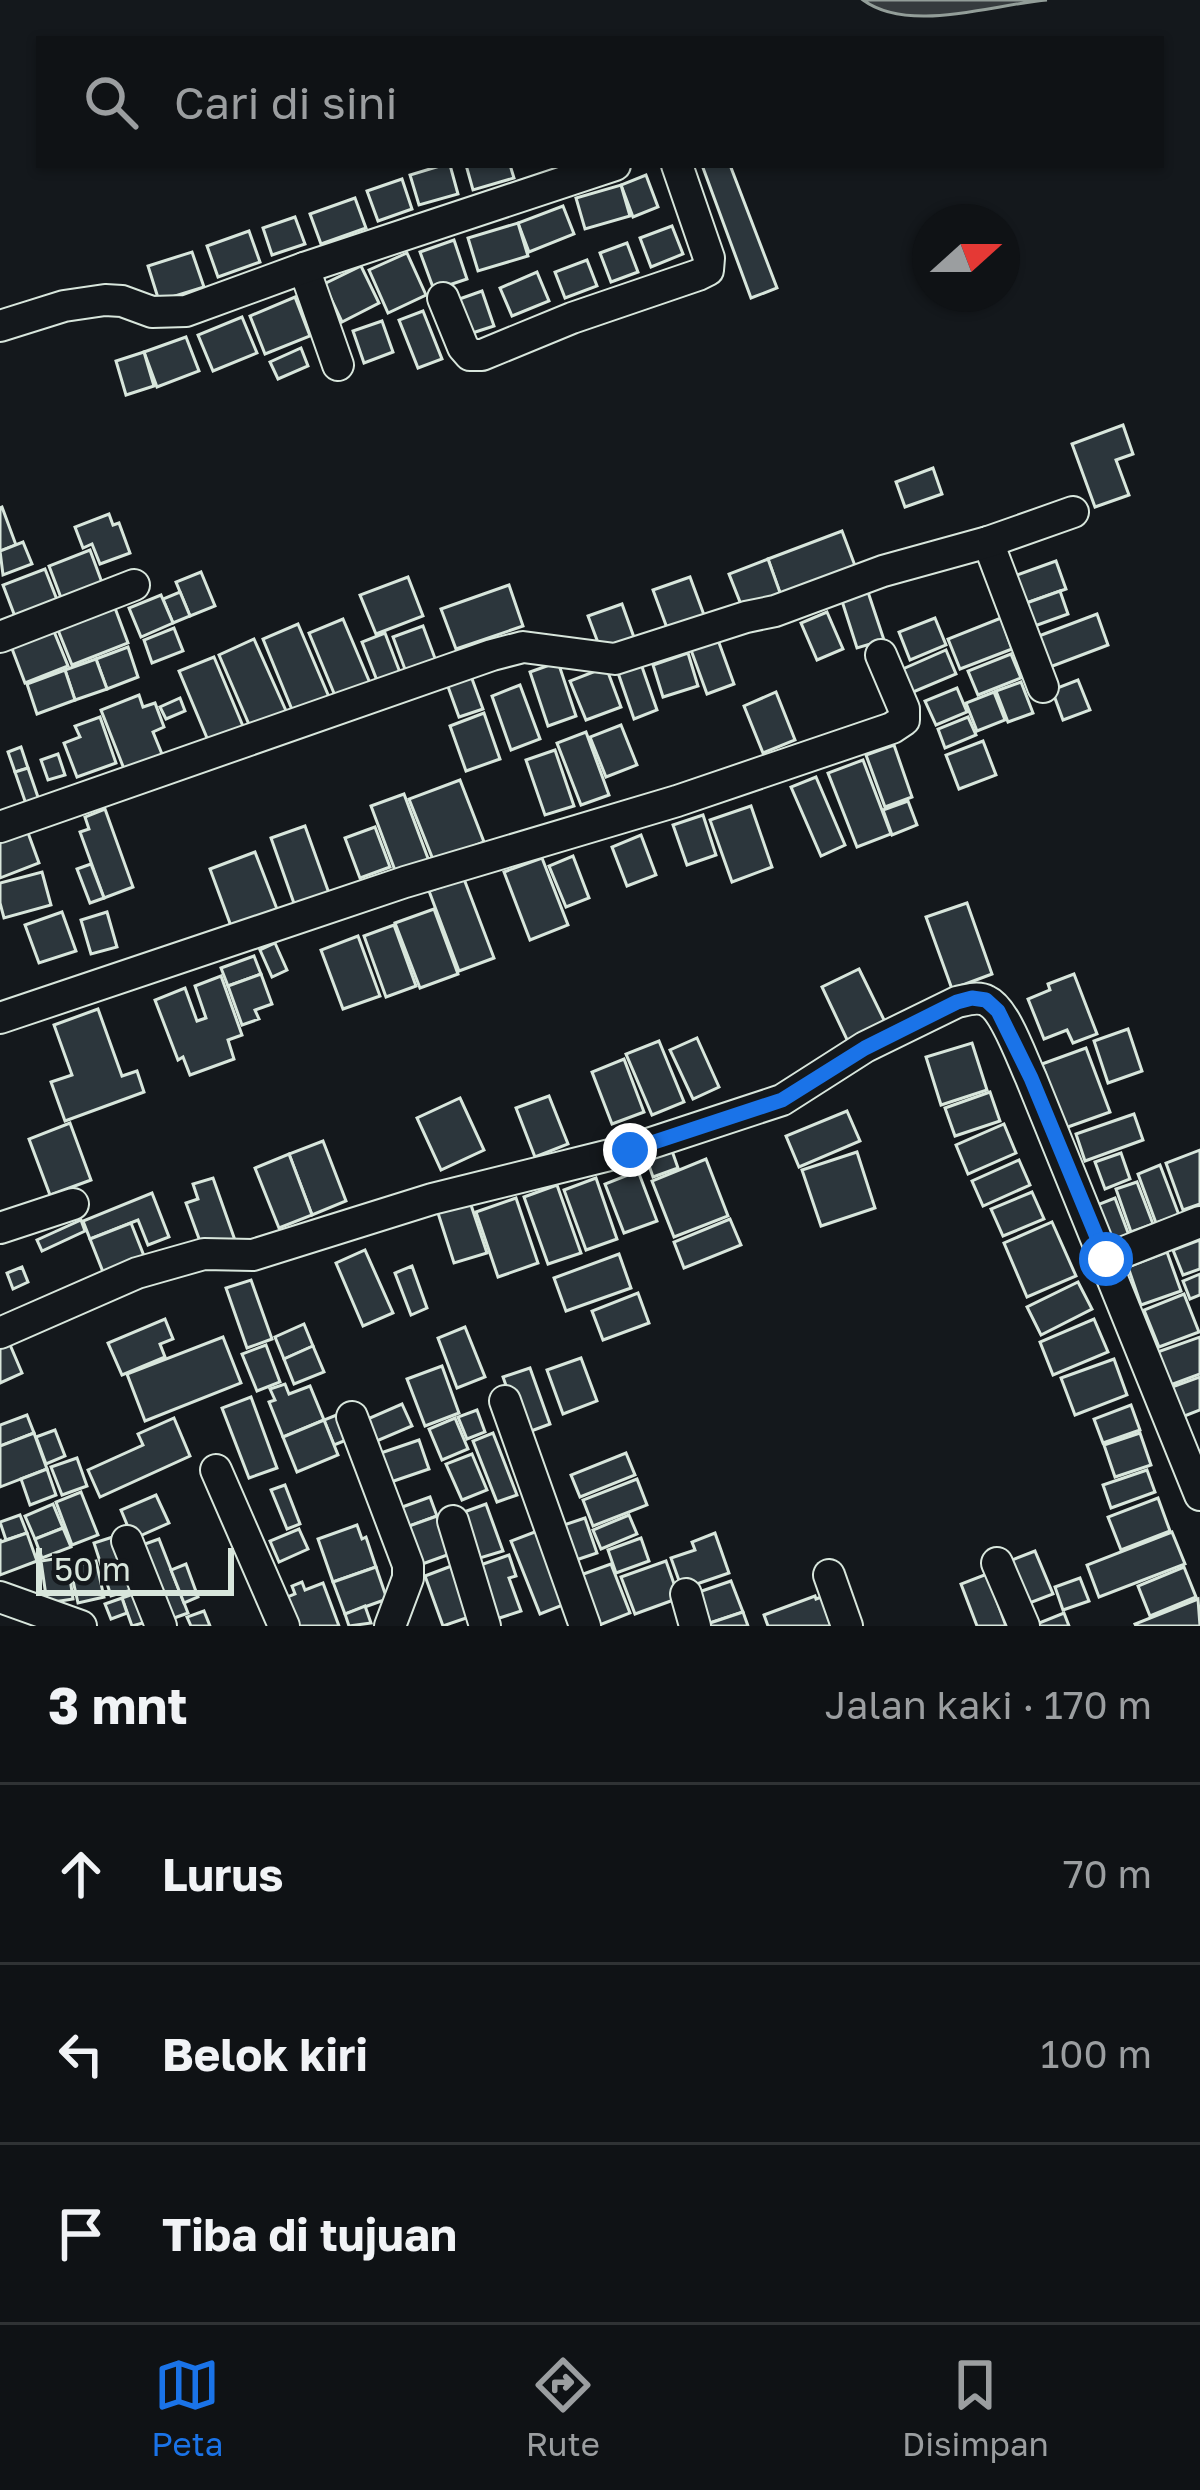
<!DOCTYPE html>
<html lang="id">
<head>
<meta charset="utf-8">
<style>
	body { margin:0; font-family:"Golos Text",sans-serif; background:#1d2022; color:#f1f3f6 }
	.compass { position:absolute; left:912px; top:204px; width:108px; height:108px; border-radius:50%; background:#0f1215; box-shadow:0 3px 9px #0004; rotate:69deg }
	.scale { position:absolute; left:36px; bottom:30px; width:198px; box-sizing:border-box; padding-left:12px; border:6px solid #d8e6dc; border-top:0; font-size:33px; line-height:42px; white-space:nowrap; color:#d8e6dc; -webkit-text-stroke:9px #14181c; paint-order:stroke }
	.stop { position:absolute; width:36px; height:36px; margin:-27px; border:9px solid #1a73e8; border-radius:50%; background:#fff }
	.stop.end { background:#1a73e8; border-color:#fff; box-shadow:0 3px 12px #0008 }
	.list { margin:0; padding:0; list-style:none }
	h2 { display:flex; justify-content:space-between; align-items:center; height:156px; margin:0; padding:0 48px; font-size:51px }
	h2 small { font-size:39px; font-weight:400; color:#9b9ea0 }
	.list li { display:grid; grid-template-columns:78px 1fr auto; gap:36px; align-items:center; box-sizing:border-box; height:180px; padding:0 48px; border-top:3px solid #2f3234 }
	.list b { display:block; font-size:45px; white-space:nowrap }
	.list em { font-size:39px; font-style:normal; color:#9b9ea0 }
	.icon { flex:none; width:66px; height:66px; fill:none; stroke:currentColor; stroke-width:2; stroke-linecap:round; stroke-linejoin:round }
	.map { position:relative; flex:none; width:1200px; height:1626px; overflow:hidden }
	.search { position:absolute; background:#0f1215; box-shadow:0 3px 9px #0004; left:36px; right:36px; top:36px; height:132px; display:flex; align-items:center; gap:30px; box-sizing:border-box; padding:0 42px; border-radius:0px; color:#9b9ea0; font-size:45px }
	.sheet { height:696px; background:#0f1215 }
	nav { display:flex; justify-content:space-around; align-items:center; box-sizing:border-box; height:168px; border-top:3px solid #2f3234; background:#0f1215; font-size:33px; color:#9b9ea0 }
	nav a { display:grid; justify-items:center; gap:6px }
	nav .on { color:#1a73e8 }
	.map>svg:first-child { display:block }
</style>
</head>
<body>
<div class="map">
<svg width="1200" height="1626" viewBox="0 0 1200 1626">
	<rect width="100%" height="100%" fill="#14181c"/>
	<!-- water -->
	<path fill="#363b3e" stroke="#939e99" stroke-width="3" d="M863 0H1047C994 4 909 34 863 0Z"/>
	<!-- building -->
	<g fill="#2c363c" stroke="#d8e6dc" stroke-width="3">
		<path d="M443 165H450L458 194 419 205 410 175Z"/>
		<path d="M466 165H510L514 178 473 190Z"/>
		<path d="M702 165H730L777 288 751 298Z"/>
		<path d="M646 175 658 207 633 217 621 185Z"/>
		<path d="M402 179 412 209 378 221 367 191Z"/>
		<path d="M621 185 630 216 585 229 576 198Z"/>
		<path d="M355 198 366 228 321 244 310 214Z"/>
		<path d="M563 206 574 234 529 252 518 223Z"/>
		<path d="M295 217 305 244 272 255 263 228Z"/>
		<path d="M518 223 528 256 478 271 468 238Z"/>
		<path d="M672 226 683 254 651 267 640 238Z"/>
		<path d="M249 231 260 262 218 277 207 246Z"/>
		<path d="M454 240 467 279 434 290 420 252Z"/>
		<path d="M627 243 638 272 611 282 600 253Z"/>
		<path d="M192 252 204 287 159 301 148 266Z"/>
		<path d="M407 253 426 295 388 313 369 270Z"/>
		<path d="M587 260 597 286 565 298 555 272Z"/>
		<path d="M361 266 379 303 342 322 324 284Z"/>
		<path d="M537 272 549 301 512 316 500 288Z"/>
		<path d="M482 291 494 326 463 336 451 302Z"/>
		<path d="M295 297 310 336 265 354 250 316Z"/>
		<path d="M423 311 442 359 418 368 399 320Z"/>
		<path d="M242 317 257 353 213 371 198 335Z"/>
		<path d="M382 321 393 352 364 363 353 331Z"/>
		<path d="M186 337 199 371 157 387 144 352Z"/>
		<path d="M301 348 308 366 278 379 270 362Z"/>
		<path d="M144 352 154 386 126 395 116 361Z"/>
		<path d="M1123 425 1133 454 1116 460 1129 495 1095 507 1072 444Z"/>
		<path d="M933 468 942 494 905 507 896 482Z"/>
		<path d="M2 507 16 545 0 551V508Z"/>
		<path d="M109 514 113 525 119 523 130 553 100 564 92 544 83 548 75 527Z"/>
		<path d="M842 531 857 571 782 599 768 559Z"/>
		<path d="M23 542 32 564 3 575 0 551Z"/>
		<path d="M90 550 104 588 63 603 49 566Z"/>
		<path d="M768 559 782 598 744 612 729 574Z"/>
		<path d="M1056 561 1066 589 1015 607 1006 579Z"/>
		<path d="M45 569 61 610 19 627 3 585Z"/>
		<path d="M201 572 215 606 190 616 176 582Z"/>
		<path d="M408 577 423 616 376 634 360 595Z"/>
		<path d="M690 577 707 623 670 636 653 590Z"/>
		<path d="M509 585 523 626 456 649 441 609Z"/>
		<path d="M867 589 884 640 857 648 841 598Z"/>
		<path d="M1060 591 1068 614 1029 628 1021 605Z"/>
		<path d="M180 592 190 616 173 623 163 599Z"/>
		<path d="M161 595 173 623 141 637 129 608Z"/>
		<path d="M622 604 636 643 603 656 588 616Z"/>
		<path d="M115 608 128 643 72 665 58 630Z"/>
		<path d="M827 612 843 649 817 660 801 623Z"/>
		<path d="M1097 614 1108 645 1042 670 1031 639Z"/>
		<path d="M935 618 946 645 910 660 899 632Z"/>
		<path d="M1001 618 1012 649 960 669 948 639Z"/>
		<path d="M343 619 370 683 336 698 309 633Z"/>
		<path d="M298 624 329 697 293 712 263 639Z"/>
		<path d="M423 626 436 661 406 672 393 637Z"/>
		<path d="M174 628 183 651 152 663 144 640Z"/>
		<path d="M53 629 68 666 25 683 11 646Z"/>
		<path d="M385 633 401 675 378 683 362 642Z"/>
		<path d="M254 639 287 713 251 729 219 655Z"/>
		<path d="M718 640 734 684 707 694 691 650Z"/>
		<path d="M128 647 138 677 107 689 96 659Z"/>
		<path d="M946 650 956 674 906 695 896 672Z"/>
		<path d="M688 653 698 686 663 697 653 665Z"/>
		<path d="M1011 654 1021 678 978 695 968 671Z"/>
		<path d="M214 657 245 731 210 745 179 671Z"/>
		<path d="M96 659 107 689 75 700 65 670Z"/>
		<path d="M640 661 657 710 634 719 617 670Z"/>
		<path d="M558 662 576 716 548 726 530 672Z"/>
		<path d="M606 667 621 707 586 720 570 681Z"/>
		<path d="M65 670 75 700 37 714 27 684Z"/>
		<path d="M471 676 483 709 459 717 447 684Z"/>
		<path d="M1078 680 1090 710 1063 720 1052 690Z"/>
		<path d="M1021 682 1033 713 1008 722 996 691Z"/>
		<path d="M520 685 540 739 511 750 492 696Z"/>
		<path d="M957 688 967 712 936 725 925 701Z"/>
		<path d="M776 692 795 740 763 753 744 706Z"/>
		<path d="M994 692 1005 720 977 731 966 703Z"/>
		<path d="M139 695 143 707 155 703 164 727 153 732 164 759 126 774 101 710Z"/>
		<path d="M180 698 185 711 166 719 160 707Z"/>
		<path d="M484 713 500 759 466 771 450 726Z"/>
		<path d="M100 717 116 763 77 777 64 743 80 737 75 726Z"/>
		<path d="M968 717 976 735 945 748 938 729Z"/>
		<path d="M621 725 637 765 606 777 590 737Z"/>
		<path d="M586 732 609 795 581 805 557 743Z"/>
		<path d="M983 741 996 775 959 789 946 755Z"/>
		<path d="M894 745 912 797 885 807 866 755Z"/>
		<path d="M21 747 28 768 15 772 8 752Z"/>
		<path d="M555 750 574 806 545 815 526 760Z"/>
		<path d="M58 754 65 775 48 780 41 760Z"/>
		<path d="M863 760 891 834 857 847 828 773Z"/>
		<path d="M28 768 39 800 26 804 15 772Z"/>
		<path d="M816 777 845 845 821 856 791 787Z"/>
		<path d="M460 780 484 842 434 862 409 799Z"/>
		<path d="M404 794 429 861 396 873 371 806Z"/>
		<path d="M908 801 917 825 892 835 883 810Z"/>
		<path d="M751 806 772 867 732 882 710 820Z"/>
		<path d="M105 809 133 887 104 898 80 832 89 829 85 817Z"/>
		<path d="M703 815 716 855 687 865 673 825Z"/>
		<path d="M305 826 330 896 296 909 271 838Z"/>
		<path d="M375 827 390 867 360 878 345 838Z"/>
		<path d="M27 830 39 863 0 878V840Z"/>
		<path d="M641 835 656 875 627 886 612 847Z"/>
		<path d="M255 852 277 909 231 926 210 869Z"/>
		<path d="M573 856 589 898 566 907 549 866Z"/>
		<path d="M542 858 568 925 530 940 504 872Z"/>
		<path d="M91 864 104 898 90 903 77 869Z"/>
		<path d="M42 872 51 905 4 918 0 903V883Z"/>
		<path d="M464 879 494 958 459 971 429 891Z"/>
		<path d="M967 903 992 974 952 989 926 917Z"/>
		<path d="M434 909 458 974 420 988 395 923Z"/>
		<path d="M62 912 76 951 39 963 25 925Z"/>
		<path d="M107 912 117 947 91 954 81 920Z"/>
		<path d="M394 925 416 986 386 997 364 936Z"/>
		<path d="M358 936 380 996 343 1009 321 950Z"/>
		<path d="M275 943 287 970 272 977 260 950Z"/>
		<path d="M254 956 261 974 228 986 221 968Z"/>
		<path d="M859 969 889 1030 851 1048 822 987Z"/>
		<path d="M261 974 272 1004 255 1010 259 1019 242 1025 228 986Z"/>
		<path d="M1074 974 1097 1034 1073 1043 1067 1030 1044 1039 1028 999 1050 990 1048 984Z"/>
		<path d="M221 976 242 1035 228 1040 234 1059 190 1075 183 1057 178 1060 155 1000 185 988 197 1021 206 1018 195 986Z"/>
		<path d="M98 1009 122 1076 137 1071 144 1092 65 1121 51 1082 72 1075 54 1025Z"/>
		<path d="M1128 1029 1142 1071 1108 1083 1094 1041Z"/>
		<path d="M697 1038 719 1087 693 1099 670 1050Z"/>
		<path d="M659 1041 684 1102 652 1115 626 1054Z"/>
		<path d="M972 1043 987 1090 941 1105 926 1057Z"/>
		<path d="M1086 1048 1110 1112 1065 1128 1042 1064Z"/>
		<path d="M624 1059 644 1112 612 1124 592 1072Z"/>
		<path d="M990 1092 1000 1121 955 1136 945 1108Z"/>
		<path d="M549 1096 568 1144 535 1157 516 1108Z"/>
		<path d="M460 1098 484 1150 441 1170 417 1118Z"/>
		<path d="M847 1111 860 1141 799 1167 786 1136Z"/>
		<path d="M1134 1114 1143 1140 1085 1161 1076 1134Z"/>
		<path d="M70 1123 91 1180 50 1195 29 1139Z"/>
		<path d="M1004 1124 1016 1153 968 1174 956 1145Z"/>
		<path d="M323 1141 346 1201 312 1215 289 1154Z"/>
		<path d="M670 1145 678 1168 653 1177 645 1154Z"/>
		<path d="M1200 1150V1204L1183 1210 1166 1163Z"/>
		<path d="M857 1152 875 1208 821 1226 802 1170Z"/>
		<path d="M1121 1153 1130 1179 1105 1189 1095 1162Z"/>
		<path d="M289 1154 312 1215 279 1228 255 1168Z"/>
		<path d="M706 1159 728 1216 674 1237 652 1181Z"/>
		<path d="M1019 1160 1030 1185 983 1206 972 1181Z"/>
		<path d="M1160 1165 1179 1215 1156 1223 1138 1174Z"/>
		<path d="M638 1171 657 1221 624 1233 605 1184Z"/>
		<path d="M213 1178 237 1246 201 1244 186 1203 198 1199 193 1184Z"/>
		<path d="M596 1178 617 1239 586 1250 564 1190Z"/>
		<path d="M1137 1182 1153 1224 1131 1232 1116 1189Z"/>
		<path d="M557 1185 581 1253 548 1264 524 1197Z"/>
		<path d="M1032 1192 1044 1219 1003 1236 991 1209Z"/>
		<path d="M152 1193 169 1237 148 1245 138 1220 90 1239 83 1221Z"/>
		<path d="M516 1198 538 1263 498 1277 476 1212Z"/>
		<path d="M1115 1198 1130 1238 1111 1245 1097 1205Z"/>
		<path d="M469 1199 487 1253 454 1263 437 1210Z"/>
		<path d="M730 1219 741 1245 684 1268 674 1242Z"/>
		<path d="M81 1220 85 1231 42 1251 37 1240Z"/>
		<path d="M1052 1222 1076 1276 1027 1297 1004 1243Z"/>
		<path d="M131 1223 146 1261 105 1277 90 1239Z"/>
		<path d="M1200 1240V1269L1183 1275 1173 1250Z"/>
		<path d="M365 1250 393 1313 363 1326 336 1263Z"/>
		<path d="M1167 1252 1181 1291 1141 1305 1128 1267Z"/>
		<path d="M619 1254 631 1288 566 1311 554 1278Z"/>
		<path d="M412 1266 427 1308 411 1315 395 1273Z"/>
		<path d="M22 1267 28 1282 13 1289 7 1273Z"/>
		<path d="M1200 1274V1295L1190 1299 1183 1281Z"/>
		<path d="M251 1280 272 1339 247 1348 226 1288Z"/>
		<path d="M1078 1282 1092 1309 1041 1335 1027 1307Z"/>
		<path d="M638 1293 649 1323 603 1340 592 1311Z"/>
		<path d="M1184 1294 1199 1332 1159 1347 1144 1310Z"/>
		<path d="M165 1319 173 1339 160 1344 165 1357 122 1375 108 1343Z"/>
		<path d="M1094 1319 1108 1352 1053 1375 1040 1342Z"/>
		<path d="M304 1324 313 1346 284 1359 275 1337Z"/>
		<path d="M465 1327 485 1377 457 1388 438 1338Z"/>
		<path d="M223 1337 241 1383 145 1421 127 1374Z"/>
		<path d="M1200 1337V1374L1165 1387 1152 1354Z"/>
		<path d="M8 1340 22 1373 0 1383V1344Z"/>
		<path d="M266 1345 280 1382 257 1391 242 1354Z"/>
		<path d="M313 1346 324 1372 294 1384 284 1359Z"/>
		<path d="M581 1358 597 1401 563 1414 547 1370Z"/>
		<path d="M1114 1359 1127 1395 1075 1415 1061 1378Z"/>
		<path d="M442 1366 459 1413 425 1426 407 1379Z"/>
		<path d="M530 1368 550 1424 523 1434 503 1377Z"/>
		<path d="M1200 1377V1410L1182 1417 1172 1387Z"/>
		<path d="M285 1384 289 1394 310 1386 324 1420 283 1437 269 1402 275 1400 270 1389Z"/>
		<path d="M251 1397 277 1468 249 1478 222 1408Z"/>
		<path d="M402 1404 412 1426 372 1443 363 1421Z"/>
		<path d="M1131 1405 1140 1430 1103 1443 1094 1419Z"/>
		<path d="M477 1410 485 1432 467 1439 458 1417Z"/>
		<path d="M339 1414 349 1439 334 1445 324 1420Z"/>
		<path d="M27 1415 34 1433 0 1446V1425Z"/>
		<path d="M174 1418 190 1456 100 1497 88 1470 143 1445 138 1434Z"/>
		<path d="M455 1418 468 1449 442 1460 429 1429Z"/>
		<path d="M324 1420 338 1455 297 1472 283 1437Z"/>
		<path d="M55 1430 65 1456 46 1464 36 1437Z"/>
		<path d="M34 1433 47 1469 0 1487V1446Z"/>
		<path d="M493 1433 517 1495 497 1502 473 1441Z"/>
		<path d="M1140 1433 1151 1465 1115 1477 1104 1445Z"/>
		<path d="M419 1440 429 1469 382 1485 372 1456Z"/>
		<path d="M626 1453 635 1475 580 1497 571 1475Z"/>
		<path d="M472 1454 487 1490 462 1500 446 1464Z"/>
		<path d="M77 1458 87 1486 62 1495 51 1467Z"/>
		<path d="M47 1469 56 1495 30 1505 21 1479Z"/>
		<path d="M1147 1470 1155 1492 1111 1508 1103 1485Z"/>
		<path d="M637 1479 647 1505 593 1526 583 1500Z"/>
		<path d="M285 1485 300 1524 287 1529 271 1490Z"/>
		<path d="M81 1492 98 1535 72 1545 56 1502Z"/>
		<path d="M156 1495 169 1523 133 1539 121 1510Z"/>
		<path d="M430 1497 437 1516 401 1529 394 1510Z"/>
		<path d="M1158 1498 1170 1531 1121 1550 1108 1517Z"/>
		<path d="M53 1504 63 1528 35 1539 25 1516Z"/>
		<path d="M486 1504 503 1551 480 1558 464 1512Z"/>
		<path d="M20 1515 27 1533 6 1540 0 1522Z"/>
		<path d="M629 1515 637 1534 601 1549 593 1530Z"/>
		<path d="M437 1516 450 1554 414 1567 401 1529Z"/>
		<path d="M585 1518 597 1553 570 1562 558 1527Z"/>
		<path d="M357 1525 362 1539 366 1537 376 1567 333 1582 318 1539Z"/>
		<path d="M63 1528 71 1547 42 1558 35 1539Z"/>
		<path d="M299 1529 308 1549 279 1562 270 1541Z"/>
		<path d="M540 1530 568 1603 540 1614 511 1541Z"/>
		<path d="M1172 1532 1185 1564 1099 1597 1087 1565Z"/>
		<path d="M27 1533 37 1561 0 1575V1539L1 1542Z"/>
		<path d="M715 1533 729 1573 682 1589 671 1558 695 1550 692 1542Z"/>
		<path d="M119 1535 135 1589 111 1596 94 1543Z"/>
		<path d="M641 1538 649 1561 616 1573 608 1550Z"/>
		<path d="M159 1539 188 1613 163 1622 134 1548Z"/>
		<path d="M1035 1551 1053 1594 1019 1607 1002 1564Z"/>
		<path d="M509 1555 516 1576 509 1578 521 1611 487 1622 469 1569Z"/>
		<path d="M67 1557 73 1599 47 1603 41 1561Z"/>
		<path d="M96 1561 104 1597 78 1603 70 1567Z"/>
		<path d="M666 1561 679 1598 635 1614 621 1577Z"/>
		<path d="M186 1564 198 1597 184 1603 171 1570Z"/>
		<path d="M611 1564 630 1613 597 1626 578 1576Z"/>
		<path d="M454 1565 472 1616 443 1626 425 1576Z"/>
		<path d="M376 1567 387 1599 345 1614 333 1582Z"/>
		<path d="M1184 1567 1196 1597 1150 1616 1138 1586Z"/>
		<path d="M987 1574 1006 1626H977L961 1584Z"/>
		<path d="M1080 1578 1089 1601 1063 1610 1055 1587Z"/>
		<path d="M731 1581 743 1612 707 1624 696 1593Z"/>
		<path d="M302 1582 305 1590 323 1583 339 1626H293L282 1599 295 1594 292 1586Z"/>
		<path d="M139 1592 150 1621 132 1626 122 1598Z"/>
		<path d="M827 1595 838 1626H768L764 1615 815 1596 816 1599Z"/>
		<path d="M122 1598 127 1613 111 1619 105 1604Z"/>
		<path d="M1198 1599 1200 1626H1136L1135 1624Z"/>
		<path d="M365 1606 371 1623 349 1626 345 1614Z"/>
		<path d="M204 1611 210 1626H191L187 1617Z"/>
		<path d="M743 1612 748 1626H703L707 1624Z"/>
		<path d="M1064 1613 1069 1626H1032Z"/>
	</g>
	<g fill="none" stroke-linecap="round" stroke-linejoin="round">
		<!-- minor casing -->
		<g stroke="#d8e6dc" stroke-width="34">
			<g id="minor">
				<path d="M304 268 338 365"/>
				<path d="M443 298 463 347 470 355H482L572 318 698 275 708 270 709 258 677 165"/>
				<path d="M0 326 64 306 105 300 122 301 152 312 186 311 304 268 615 165"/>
				<path d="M988 542 1043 687"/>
				<path d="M0 637 134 585"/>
				<path d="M0 827 492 655 523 647 615 659 746 617 775 611 883 571 988 542 1073 512"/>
				<path d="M0 1018 405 882 677 801 892 728 904 720V709L881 655"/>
				<path d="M0 1228 73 1204"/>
				<path d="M1106 1259 1200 1222"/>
				<path d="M0 1333 137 1273 204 1254 253 1255 432 1199 630 1150 782 1100 865 1047 957 1002C966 1000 978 996 987 1001 1005 1009 1022 1059 1031 1078L1200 1495"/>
				<path d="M505 1401 585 1626"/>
				<path d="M352 1417 408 1565V1578L390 1626"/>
				<path d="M216 1470 284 1626"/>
				<path d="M453 1521 485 1626"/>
				<path d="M127 1541 161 1626"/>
				<path d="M997 1563 1024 1626"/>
				<path d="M829 1575 847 1626"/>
				<path d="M686 1594 695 1626"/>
				<path d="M0 1597 81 1626"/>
			</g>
		</g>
		<!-- minor -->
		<use href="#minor" stroke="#14181c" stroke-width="30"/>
	</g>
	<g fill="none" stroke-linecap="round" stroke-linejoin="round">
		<!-- route -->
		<path stroke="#1a73e8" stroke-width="15" d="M630 1150 782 1100 865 1048 957 1002 972 998 986 1000 998 1011 1031 1078 1106 1259"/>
	</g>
</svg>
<svg class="compass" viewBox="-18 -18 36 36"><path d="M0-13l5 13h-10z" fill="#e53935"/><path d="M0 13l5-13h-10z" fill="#9b9ea0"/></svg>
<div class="scale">50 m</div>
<div class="stop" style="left:1106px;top:1259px"></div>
<div class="stop end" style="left:630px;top:1150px"></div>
<div class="search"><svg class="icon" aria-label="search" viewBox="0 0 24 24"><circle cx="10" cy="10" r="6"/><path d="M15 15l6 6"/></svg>Cari di sini</div>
</div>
<section class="sheet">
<h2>3 mnt<small>Jalan kaki · 170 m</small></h2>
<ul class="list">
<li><svg class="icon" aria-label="ahead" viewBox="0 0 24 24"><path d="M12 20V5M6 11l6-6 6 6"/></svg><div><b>Lurus</b></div><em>70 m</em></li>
<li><svg class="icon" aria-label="left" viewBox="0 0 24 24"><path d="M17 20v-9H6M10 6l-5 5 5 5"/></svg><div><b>Belok kiri</b></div><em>100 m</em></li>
<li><svg class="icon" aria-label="arrive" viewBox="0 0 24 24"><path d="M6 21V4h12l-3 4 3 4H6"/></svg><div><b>Tiba di tujuan</b></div></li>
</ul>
</section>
<nav>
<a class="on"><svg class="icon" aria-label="map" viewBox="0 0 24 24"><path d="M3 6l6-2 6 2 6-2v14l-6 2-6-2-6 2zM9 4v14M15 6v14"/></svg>Peta</a>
<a><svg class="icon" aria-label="directions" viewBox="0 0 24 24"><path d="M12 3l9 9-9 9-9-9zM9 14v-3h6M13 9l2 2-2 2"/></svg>Rute</a>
<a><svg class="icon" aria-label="saved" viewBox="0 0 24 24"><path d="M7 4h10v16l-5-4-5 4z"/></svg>Disimpan</a>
</nav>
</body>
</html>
